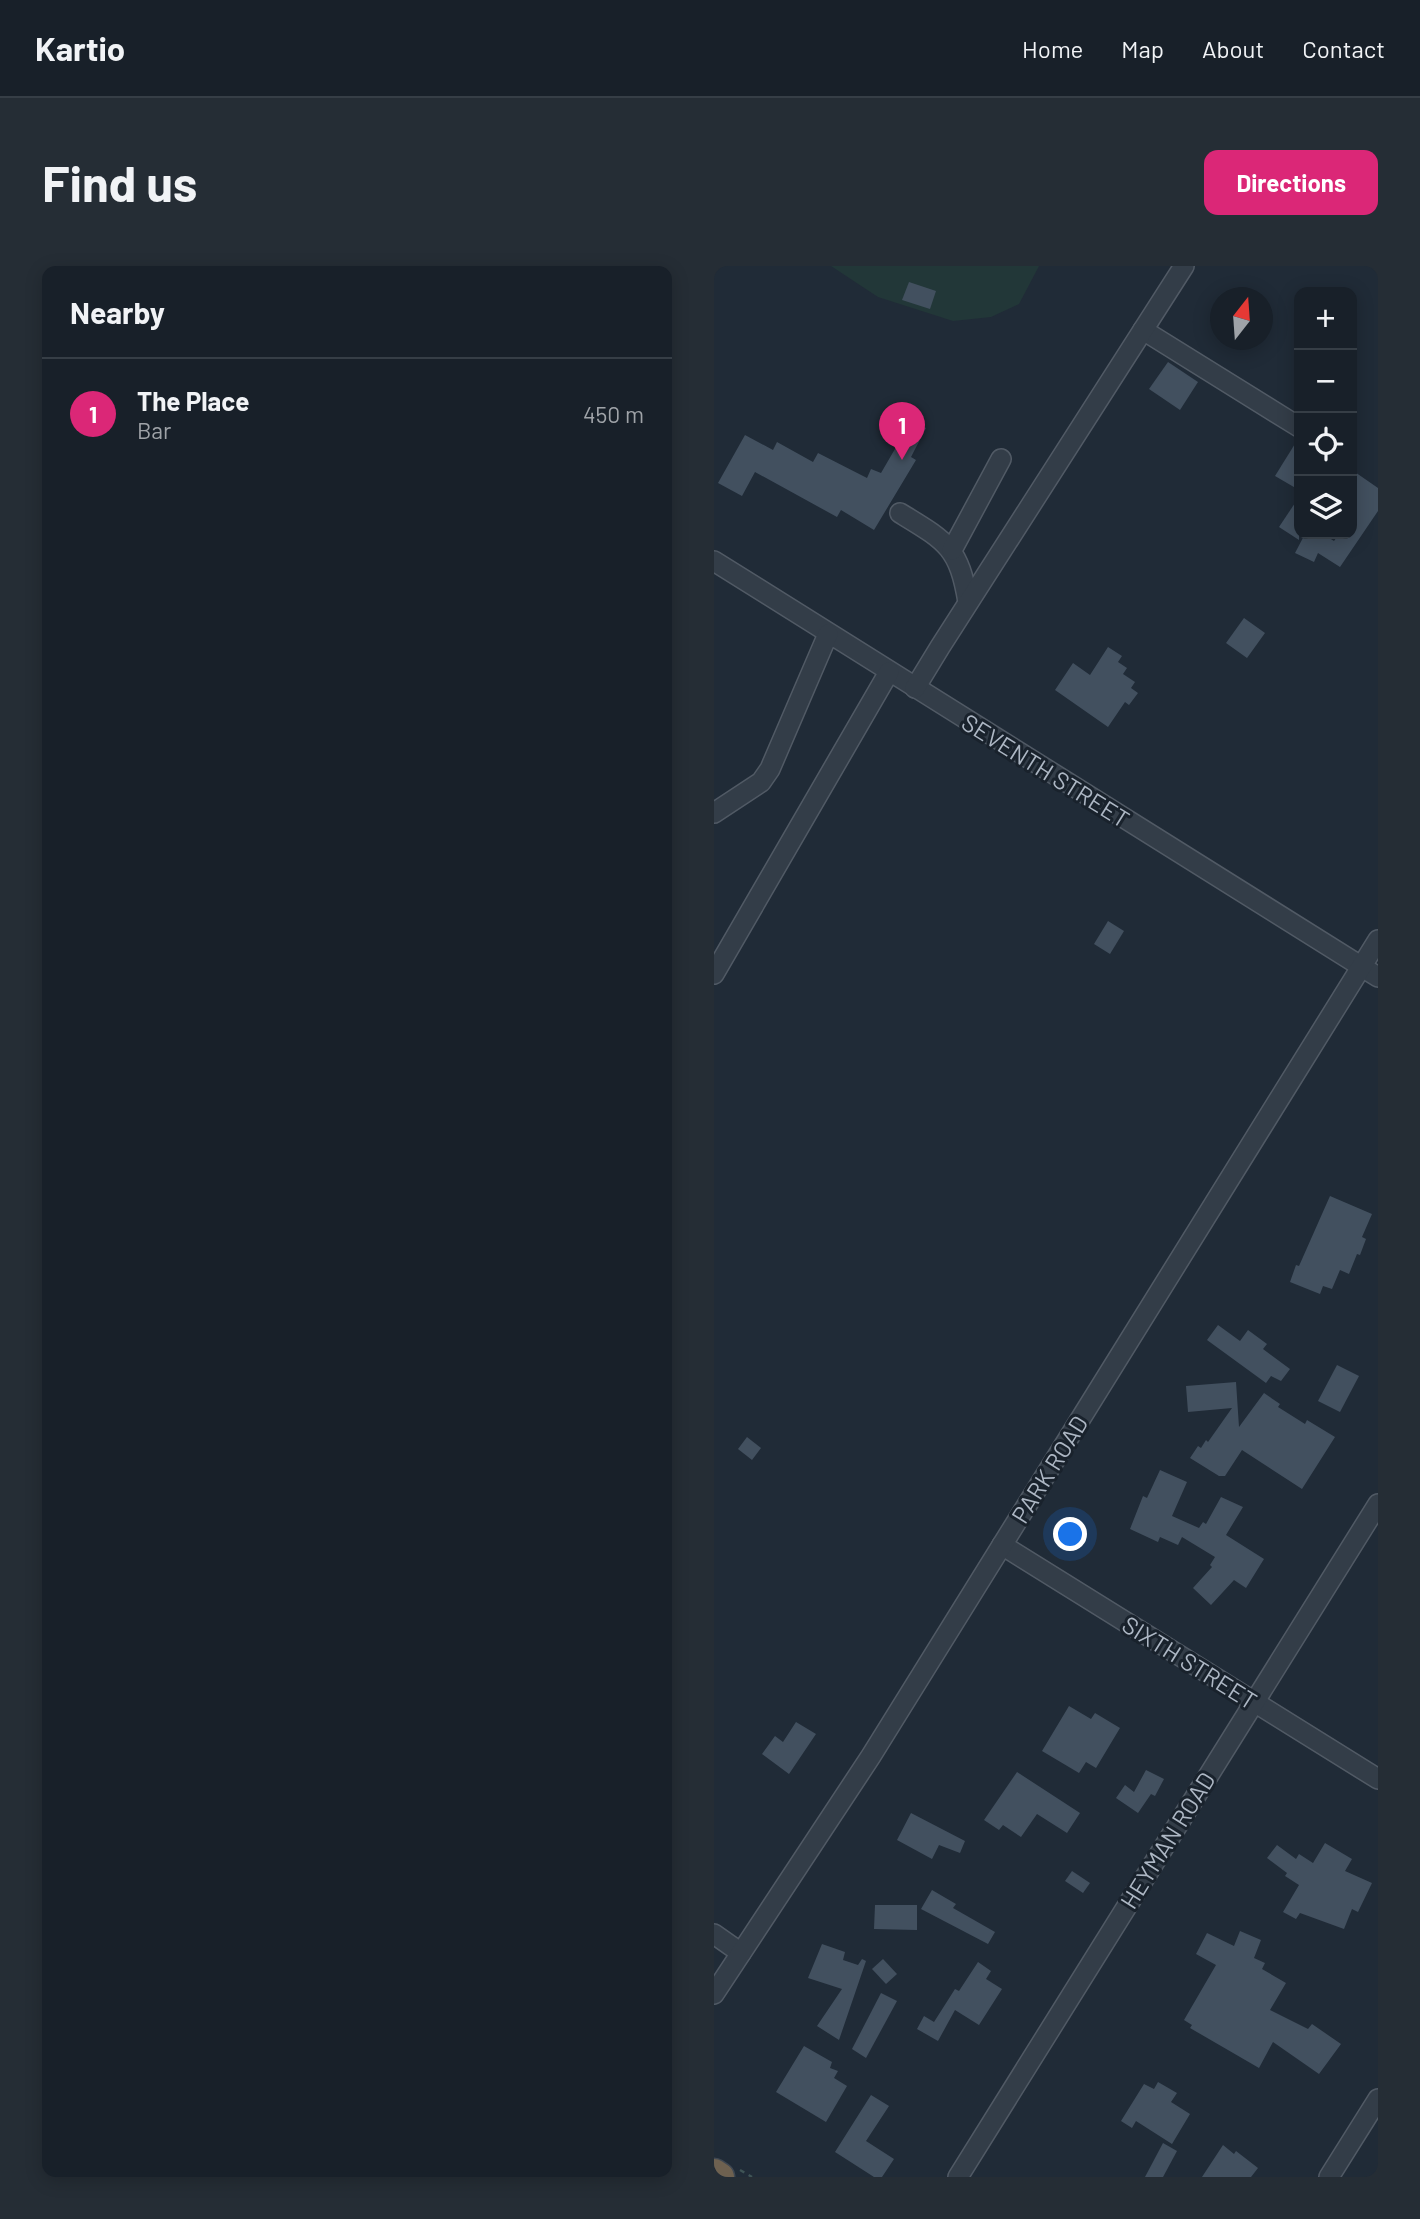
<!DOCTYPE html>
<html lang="en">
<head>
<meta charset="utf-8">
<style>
	body { margin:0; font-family:Barlow,sans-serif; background:#252d35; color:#f1f3f6 }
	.controls { position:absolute; right:21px; top:21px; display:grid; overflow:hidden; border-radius:14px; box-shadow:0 4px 18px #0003 }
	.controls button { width:63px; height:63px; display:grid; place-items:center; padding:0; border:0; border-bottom:2px solid #363e46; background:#182029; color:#f1f3f6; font:35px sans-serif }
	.compass { position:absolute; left:496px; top:21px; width:63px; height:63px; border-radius:50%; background:#182029; box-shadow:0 4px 18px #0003; rotate:17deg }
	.you { position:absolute; left:357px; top:1269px; width:24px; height:24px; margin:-18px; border:5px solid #fff; border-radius:50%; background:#1a73e8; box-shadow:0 0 0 10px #1a73e833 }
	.badge { display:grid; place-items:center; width:46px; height:46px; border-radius:50%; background:#db2777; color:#fff; font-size:23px; font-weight:700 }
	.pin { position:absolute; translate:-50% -58px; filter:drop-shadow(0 2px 4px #0008) }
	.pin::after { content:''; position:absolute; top:37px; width:24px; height:21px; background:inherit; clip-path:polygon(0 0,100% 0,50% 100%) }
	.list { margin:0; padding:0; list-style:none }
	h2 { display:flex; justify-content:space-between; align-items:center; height:91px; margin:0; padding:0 28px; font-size:30px }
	h2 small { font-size:23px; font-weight:400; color:#9fa3a8 }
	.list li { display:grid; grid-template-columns:46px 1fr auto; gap:21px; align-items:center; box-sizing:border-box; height:112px; padding:0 28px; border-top:2px solid #363e46 }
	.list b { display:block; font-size:26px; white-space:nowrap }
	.list p { margin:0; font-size:23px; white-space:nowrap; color:#9fa3a8 }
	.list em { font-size:23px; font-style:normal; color:#9fa3a8 }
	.icon { flex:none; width:38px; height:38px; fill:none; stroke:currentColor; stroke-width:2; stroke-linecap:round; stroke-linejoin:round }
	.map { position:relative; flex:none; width:664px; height:1911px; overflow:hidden; border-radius:14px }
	header { display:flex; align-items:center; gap:42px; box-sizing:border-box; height:98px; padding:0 35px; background:#182029; border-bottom:2px solid #363e46 }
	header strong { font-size:33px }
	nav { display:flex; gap:38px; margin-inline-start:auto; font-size:24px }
	.intro { display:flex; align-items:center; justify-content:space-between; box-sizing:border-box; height:168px; padding:0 42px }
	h1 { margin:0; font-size:49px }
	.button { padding:18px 32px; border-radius:14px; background:#db2777; color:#fff; font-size:24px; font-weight:700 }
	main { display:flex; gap:42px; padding:0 42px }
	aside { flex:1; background:#182029; border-radius:14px; box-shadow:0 4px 18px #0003 }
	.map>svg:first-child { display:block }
</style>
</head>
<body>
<header>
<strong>Kartio</strong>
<nav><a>Home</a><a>Map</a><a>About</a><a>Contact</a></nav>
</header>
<div class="intro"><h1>Find us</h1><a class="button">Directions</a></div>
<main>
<aside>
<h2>Nearby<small></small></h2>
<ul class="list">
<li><span class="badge">1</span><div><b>The Place</b><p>Bar</p></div><em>450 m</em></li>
</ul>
</aside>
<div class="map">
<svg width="664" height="1911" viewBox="0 0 664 1911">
	<rect width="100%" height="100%" fill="#202b37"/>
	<!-- green -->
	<path fill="#223738" d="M117 0H325L305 38 277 51 239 55 164 31Z"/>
	<!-- building -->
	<g fill="#42505f">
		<path d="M195 16 222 25 216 43 188 34Z"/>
		<path d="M454 96 484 116 466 144 435 123Z"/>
		<path d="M181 146 212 162 197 191 202 194 160 264 127 244 123 251 41 206 28 230 4 217 31 169 59 184 63 176 99 196 104 187 153 212 157 203 167 207 185 176 170 168Z"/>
		<path d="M584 173H585V224L561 210Z"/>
		<path d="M638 204 664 222V245L626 301 604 287 600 296 581 287 591 268H609L620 275 625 268H638Z"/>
		<path d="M585 231V274L565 261Z"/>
		<path d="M530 352 551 367 533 392 512 377Z"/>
		<path d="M394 381 408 390 404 396 413 402 409 408 421 416 417 422 424 427 415 439 411 436 394 461 341 424 359 397 376 409Z"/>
		<path d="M394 655 410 665 396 688 380 678Z"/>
		<path d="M616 930 658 948 648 971 652 973 646 989 643 988 635 1008 626 1004 618 1023 609 1020 606 1028 576 1016 582 999 585 1000Z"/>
		<path d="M504 1059 526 1075 534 1064 553 1078 549 1083 576 1103 567 1115 557 1110 552 1117 493 1074Z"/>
		<path d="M623 1099 645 1110 626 1146 604 1135Z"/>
		<path d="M522 1116 525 1161 550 1127 566 1138 564 1141 591 1158 593 1154 621 1171 588 1223 528 1184 511 1210H505L476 1192 484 1180 487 1182 492 1174 494 1176 518 1142 474 1146 472 1120Z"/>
		<path d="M33 1171 47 1182 38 1194 24 1183Z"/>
		<path d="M446 1204 473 1216 458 1250 485 1262 489 1256 492 1258 507 1231 529 1241 512 1269 550 1293 532 1322 520 1314 497 1339 479 1322 498 1301 496 1299 501 1291 468 1271 464 1279 446 1271 444 1276 416 1263 429 1230 433 1232Z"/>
		<path d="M355 1440 377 1453 381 1447 406 1462 382 1502 372 1496 365 1507 328 1485Z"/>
		<path d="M82 1456 102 1468 75 1508 48 1488 61 1470 69 1476Z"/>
		<path d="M432 1504 450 1513 441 1530 437 1528 424 1547 402 1532 411 1519 420 1526Z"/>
		<path d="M303 1506 366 1547 353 1567 323 1548 307 1571 289 1559 285 1564 270 1554Z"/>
		<path d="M197 1547 251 1575 246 1587 225 1579 218 1593 183 1574Z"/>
		<path d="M611 1577 638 1593 631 1605 658 1617 644 1646 638 1643 630 1663 586 1647 582 1653 569 1646 585 1619 571 1610 573 1607 553 1592 563 1579 582 1593 585 1588 599 1597Z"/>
		<path d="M358 1605 376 1617 369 1627 351 1615Z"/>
		<path d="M218 1624 242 1638 239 1642 281 1666 274 1678 207 1643Z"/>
		<path d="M161 1639H203V1664L160 1663Z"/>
		<path d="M526 1665 547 1674 540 1692 551 1697 548 1703 572 1717 556 1744 594 1763 598 1758 627 1778 605 1808 559 1776 545 1802 476 1762 478 1759 470 1754 502 1699 482 1688 493 1667 520 1680Z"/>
		<path d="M108 1678 131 1686 129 1694 144 1699 148 1693 152 1695 125 1774 103 1760 128 1723 94 1712Z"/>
		<path d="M169 1693 183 1708 172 1718 158 1703Z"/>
		<path d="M264 1696 277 1705 272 1713 288 1723 265 1759 241 1744 224 1775 203 1763 210 1750 220 1756 241 1723 245 1725Z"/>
		<path d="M167 1727 183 1735 152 1792 138 1783Z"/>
		<path d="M90 1780 118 1796 116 1802 124 1805 120 1812 133 1820 112 1856 62 1826Z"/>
		<path d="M444 1816 463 1827 457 1836 476 1848 458 1878 422 1855 418 1862 407 1855 430 1818 440 1823Z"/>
		<path d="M157 1829 175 1840 152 1875 180 1893 168 1911H160L121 1886Z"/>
		<path d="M449 1877 463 1885 449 1911H431Z"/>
		<path d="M509 1879 520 1888 522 1885 544 1902 537 1911H488Z"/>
	</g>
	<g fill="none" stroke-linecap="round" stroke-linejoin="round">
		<!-- minor casing -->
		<g stroke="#515a65" stroke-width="22">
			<g id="minor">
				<path d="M429 64 585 161"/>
				<path d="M186 247C232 275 245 281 254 336"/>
				<path d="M238 284 287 193"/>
				<path d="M0 295 664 711"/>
				<path d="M201 422 226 381 470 0"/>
				<path d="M0 547 47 516 56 503 114 368"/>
				<path d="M0 708 175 406"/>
				<path d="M288 1279 664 1513"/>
				<path d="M0 1668 27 1687"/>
				<path d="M0 1728 157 1490 664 674"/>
				<path d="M244 1911 664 1238"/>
				<path d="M615 1911 664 1833"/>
			</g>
		</g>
		<!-- highway casing -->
		<g stroke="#3e4752" stroke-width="31">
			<path id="highway" d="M0 1907 6 1911"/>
		</g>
		<!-- path -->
		<path stroke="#3f5456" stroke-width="2.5" stroke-dasharray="5 5" stroke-linecap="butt" d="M26 1904 38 1911"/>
		<!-- minor -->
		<use href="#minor" stroke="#333d48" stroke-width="19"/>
		<!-- highway -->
		<use href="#highway" stroke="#6e6150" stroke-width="28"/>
	</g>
	<g text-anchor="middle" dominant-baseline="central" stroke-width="6" stroke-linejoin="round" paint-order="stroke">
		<!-- street labels -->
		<g font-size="24" fill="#adb7c4" stroke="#19222c">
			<text transform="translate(332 504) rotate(32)">SEVENTH STREET</text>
			<text transform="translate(335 1203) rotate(-58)">PARK ROAD</text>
			<text transform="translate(476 1396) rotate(32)">SIXTH STREET</text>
			<text transform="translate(453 1574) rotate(-58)">HEYMAN ROAD</text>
		</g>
	</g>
</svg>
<div class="controls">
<button>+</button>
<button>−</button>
<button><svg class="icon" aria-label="locate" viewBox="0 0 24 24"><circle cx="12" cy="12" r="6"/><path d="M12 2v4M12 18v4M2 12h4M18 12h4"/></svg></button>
<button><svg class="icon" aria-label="layers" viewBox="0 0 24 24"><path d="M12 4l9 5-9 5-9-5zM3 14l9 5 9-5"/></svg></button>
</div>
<svg class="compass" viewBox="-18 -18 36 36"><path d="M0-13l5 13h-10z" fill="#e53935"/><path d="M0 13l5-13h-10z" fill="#9fa3a8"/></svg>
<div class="you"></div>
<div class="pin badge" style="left:188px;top:194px">1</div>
</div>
</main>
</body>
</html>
